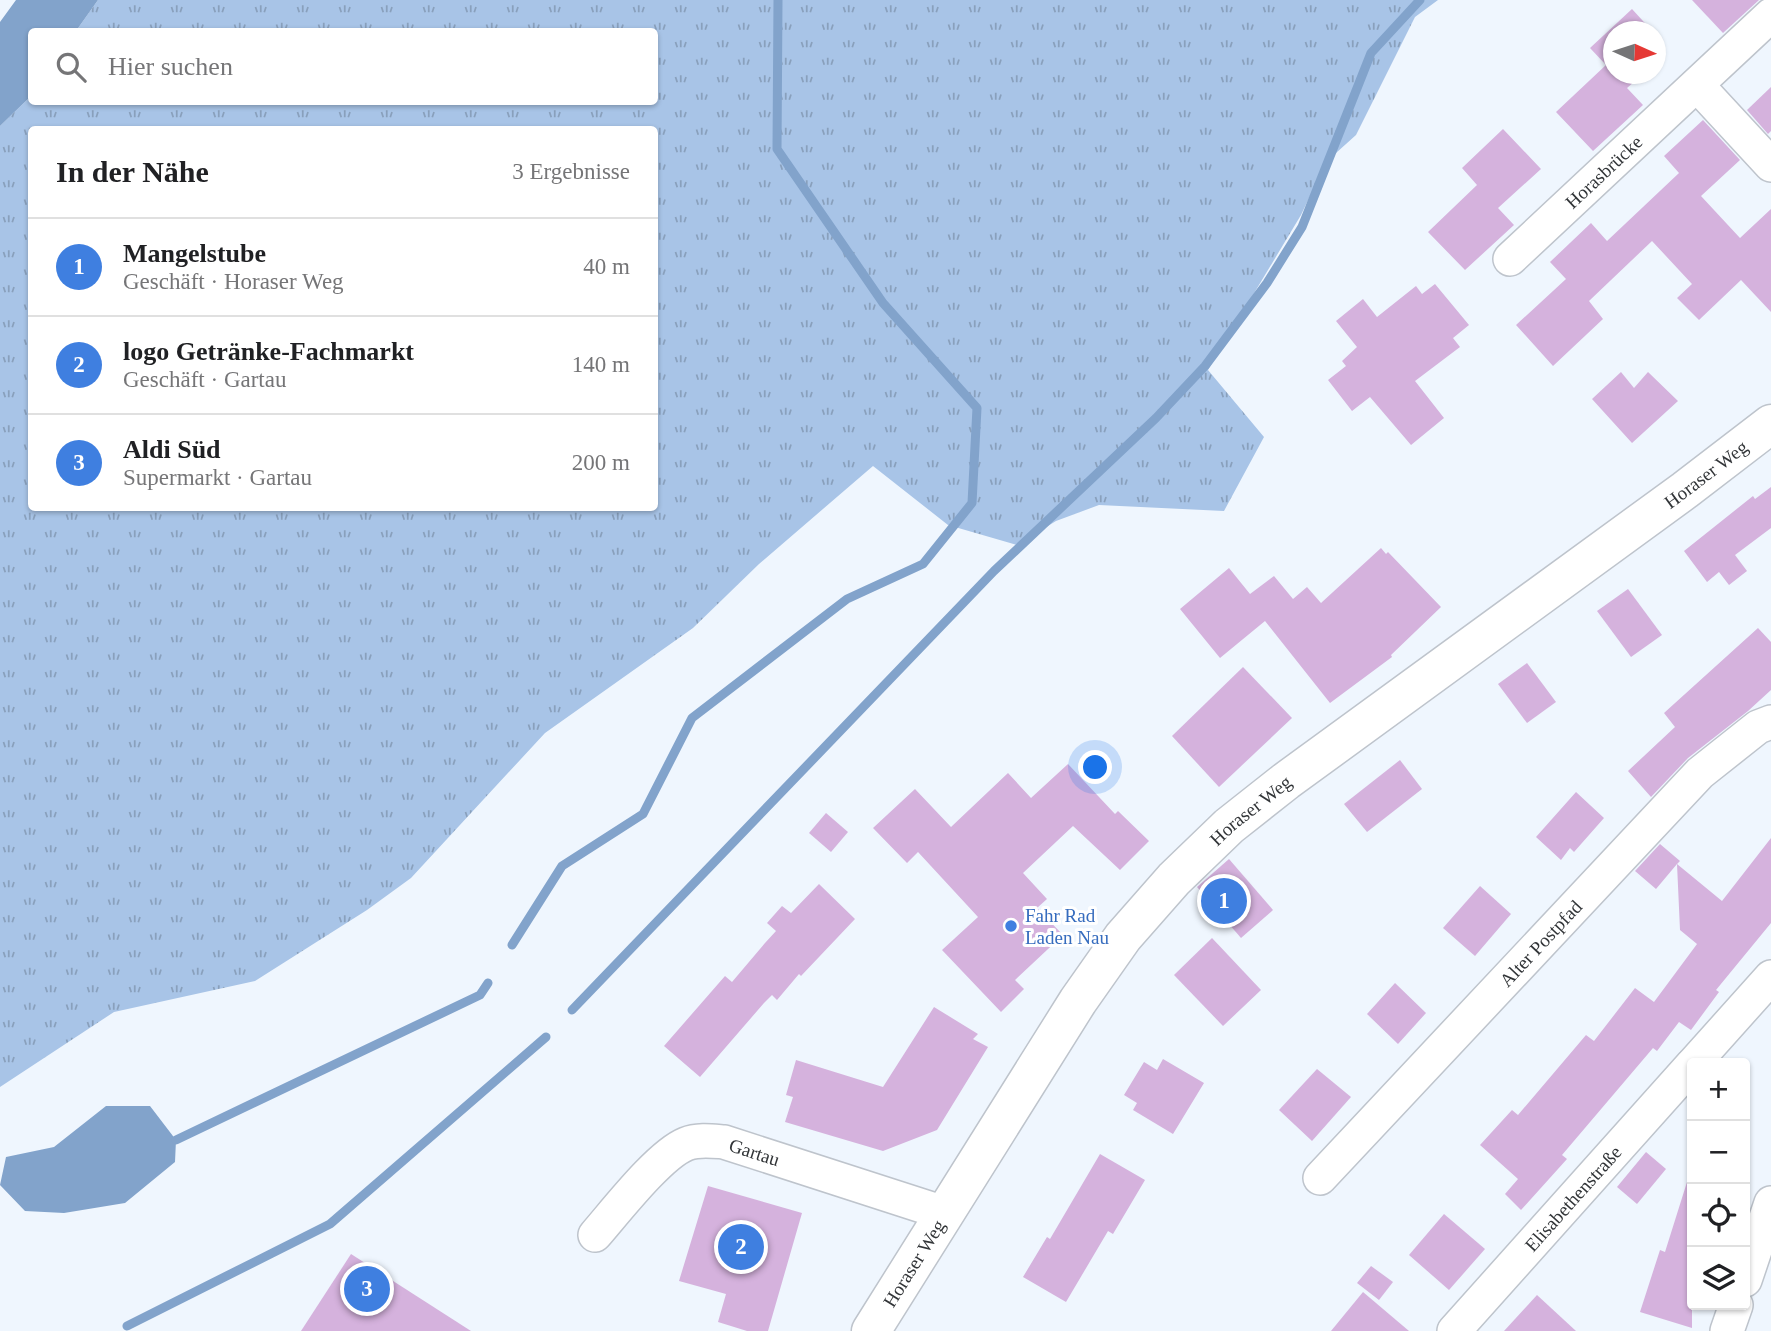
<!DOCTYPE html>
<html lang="de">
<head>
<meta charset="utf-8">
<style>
	body { margin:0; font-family:Georgia,serif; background:#f6f6f6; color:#202124 }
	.controls { position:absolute; right:21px; bottom:21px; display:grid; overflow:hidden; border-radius:7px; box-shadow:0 2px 5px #0004 }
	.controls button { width:63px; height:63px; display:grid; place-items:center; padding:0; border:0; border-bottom:2px solid #e0e0e0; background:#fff; color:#202124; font:35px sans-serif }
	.compass { position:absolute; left:1603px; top:21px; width:63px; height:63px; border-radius:50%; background:#fff; box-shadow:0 2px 5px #0004; rotate:93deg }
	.you { position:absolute; left:1096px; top:768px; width:24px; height:24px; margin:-18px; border:5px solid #fff; border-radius:50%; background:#1a73e8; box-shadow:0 0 0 10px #1a73e833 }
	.badge { display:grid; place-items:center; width:46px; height:46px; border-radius:50%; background:#ea580c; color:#fff; font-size:23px; font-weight:700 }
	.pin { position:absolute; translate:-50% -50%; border:4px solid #fff; box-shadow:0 2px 7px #0006 }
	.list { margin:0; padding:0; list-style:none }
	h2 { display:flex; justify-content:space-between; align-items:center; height:91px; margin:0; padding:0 28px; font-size:30px }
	h2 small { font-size:23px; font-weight:400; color:#757577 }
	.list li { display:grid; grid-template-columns:46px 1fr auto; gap:21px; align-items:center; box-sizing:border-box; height:98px; padding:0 28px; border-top:2px solid #e0e0e0 }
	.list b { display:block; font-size:26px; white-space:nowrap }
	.list p { margin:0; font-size:23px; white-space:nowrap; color:#757577 }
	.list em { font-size:23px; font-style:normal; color:#757577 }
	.icon { flex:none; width:38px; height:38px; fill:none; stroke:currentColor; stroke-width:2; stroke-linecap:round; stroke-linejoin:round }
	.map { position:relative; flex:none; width:1771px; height:1331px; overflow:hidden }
	.search { position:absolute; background:#fff; box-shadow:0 2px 5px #0004; left:28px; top:28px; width:630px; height:77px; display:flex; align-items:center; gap:18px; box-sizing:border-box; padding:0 24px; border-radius:7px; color:#757577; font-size:26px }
	.panel { position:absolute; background:#fff; box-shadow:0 2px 5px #0004; left:28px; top:126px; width:630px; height:385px; border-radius:7px }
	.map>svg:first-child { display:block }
</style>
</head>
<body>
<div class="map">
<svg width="1771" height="1331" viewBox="0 0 1771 1331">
	<defs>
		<pattern id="grass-tufts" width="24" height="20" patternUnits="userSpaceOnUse" patternTransform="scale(1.75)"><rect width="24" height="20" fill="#a8c4e7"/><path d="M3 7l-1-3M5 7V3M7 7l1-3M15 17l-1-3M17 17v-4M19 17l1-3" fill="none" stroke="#89a0bc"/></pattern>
	</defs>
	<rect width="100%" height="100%" fill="#eff6fe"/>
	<!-- grass -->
	<path fill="url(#grass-tufts)" fill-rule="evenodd" d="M98 0H1438L1415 17 1356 135 1326 162 1301 215 1208 370 1264 437 1224 511 1099 505 1056 521 1017 545 948 525 873 466 759 564 693 628 545 733 411 878 367 910 255 981 114 1012 0 1087V126L31 96 32 102H654V32L76 31ZM32 130H654V508H32Z"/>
	<!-- water -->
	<g fill="#82a3cb">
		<path d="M16 0H98L76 31 32 32 31 96 0 126V22Z"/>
		<path d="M106 1106H150L176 1140 175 1162 125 1203 64 1213 25 1211 0 1185 6 1157 54 1147Z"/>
	</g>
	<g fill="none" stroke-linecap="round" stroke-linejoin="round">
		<!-- stream -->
		<g stroke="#82a3cb" stroke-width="9">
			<path d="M512 945 562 866 643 814 692 718 847 599 923 564 972 503 977 408 883 303 777 149 778 0"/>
			<path d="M572 1010 994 571 1156 418 1205 366 1267 283 1302 227 1371 53 1420 0"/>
			<path d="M176 1140 480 995 488 983"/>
			<path d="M127 1326 330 1224 546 1037"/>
		</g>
	</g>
	<!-- building -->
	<g fill="#d5b2dd">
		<path d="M1692 0H1759L1723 33Z"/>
		<path d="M1632 9 1653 32H1614V74H1643L1627 88 1643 105 1593 151 1556 112 1606 65 1590 48Z"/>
		<path d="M1771 87V131L1768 134 1747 110Z"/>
		<path d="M1703 120 1740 160 1701 196 1740 238 1771 209V312L1741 280 1699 320 1677 298 1692 284 1652 241 1589 301 1603 319 1553 366 1516 325 1566 279 1550 262 1591 223 1607 241 1679 173 1664 156Z"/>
		<path d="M1503 129 1541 169 1498 208 1514 225 1465 270 1428 232 1477 185 1462 168Z"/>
		<path d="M1435 284 1469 325 1453 338 1460 347 1415 381 1444 418 1411 445 1370 397 1352 411 1328 380 1346 366 1342 361 1357 347 1336 321 1363 299 1377 317 1416 286 1422 294Z"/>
		<path d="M1621 372 1634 388 1648 372 1678 401 1632 443 1592 399Z"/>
		<path d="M1771 487V528L1735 555 1747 571 1729 585 1719 572 1707 582 1684 551 1753 496 1755 499Z"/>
		<path d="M1381 548 1386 554 1388 552 1441 607 1391 655 1392 657 1330 703 1265 621 1220 658 1180 609 1229 568 1250 594 1274 576 1293 599 1307 587 1321 603Z"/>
		<path d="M1628 589 1662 635 1631 657 1597 611Z"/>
		<path d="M1758 628 1771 642V690L1748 711 1688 758 1651 797 1628 771 1675 727 1664 713Z"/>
		<path d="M1527 663 1556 702 1527 723 1498 684Z"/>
		<path d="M1243 667 1292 718 1219 787 1172 736Z"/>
		<path d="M1400 760 1422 789 1367 832 1344 804Z"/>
		<path d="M1068 764 1115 814 1118 811 1149 841 1120 870 1073 826 1023 873 1047 899 1037 908 1063 935 1015 980 1024 989 1001 1012 942 950 978 917 918 852 907 863 873 828 915 789 951 827 1008 773 1031 798Z"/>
		<path d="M1576 792 1604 818 1574 852 1570 848 1561 860 1536 837Z"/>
		<path d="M826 813 848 832 831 852 809 833Z"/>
		<path d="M1771 838V923L1716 990 1719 992 1691 1030 1679 1022 1657 1051 1653 1048 1562 1155 1567 1159 1521 1210 1505 1194 1518 1179 1480 1145 1512 1110 1518 1115 1586 1035 1594 1041 1635 988 1654 1002 1697 944 1680 930 1677 864 1656 889 1635 871 1660 844 1680 861 1677 864 1722 901Z"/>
		<path d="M1229 859 1273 910 1241 938 1197 887Z"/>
		<path d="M819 884 855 919 801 976 799 974 777 1000 772 995 764 1003 700 1077 664 1046 725 976 732 982 765 943 776 931 767 923 782 906 791 913Z"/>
		<path d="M1480 886 1511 914 1475 956 1443 928Z"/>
		<path d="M1212 938 1261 990 1223 1026 1174 975Z"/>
		<path d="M1395 983 1426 1013 1398 1044 1367 1014Z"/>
		<path d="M934 1007 978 1034 973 1039 988 1047 937 1130 883 1151 785 1122 793 1097 786 1095 796 1060 883 1087Z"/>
		<path d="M1163 1059 1204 1083 1173 1134 1133 1110 1137 1103 1124 1095 1144 1062 1157 1070Z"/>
		<path d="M1317 1069 1351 1097 1312 1141 1279 1110Z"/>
		<path d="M1646 1152 1666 1169 1637 1204 1617 1187Z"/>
		<path d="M1100 1154 1145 1180 1113 1234 1108 1231 1066 1302 1023 1277 1047 1237 1050 1239Z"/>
		<path d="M1687 1182 1692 1183V1328L1640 1312 1660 1250 1665 1252Z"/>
		<path d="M708 1186 802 1213 768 1331H747L718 1322 726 1294 679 1281Z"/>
		<path d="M1444 1214 1485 1249 1449 1290 1409 1255Z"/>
		<path d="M351 1254 471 1331H301Z"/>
		<path d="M1371 1266 1393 1282 1379 1300 1357 1283Z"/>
		<path d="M1363 1292 1409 1331H1331Z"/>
		<path d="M1537 1295 1576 1331H1504Z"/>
	</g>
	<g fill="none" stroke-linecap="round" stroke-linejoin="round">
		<!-- minor casing -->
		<g stroke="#bec4cc" stroke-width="36">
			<g id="minor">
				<path d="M1697 85 1771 165"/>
				<path id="s1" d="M1510 259 1771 15"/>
				<path d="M1694 1063 1771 977"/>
				<path id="s2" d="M1320 1178 1700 773 1758 727 1771 722"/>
				<path id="s3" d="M595 1235C616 1211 659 1155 686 1144 698 1139 712 1141 724 1142L944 1213"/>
				<path d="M1745 1280 1771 1203"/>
				<path id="s4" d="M1454 1331 1692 1065"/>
				<path d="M1727 1331 1736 1305"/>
			</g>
		</g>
		<!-- major casing -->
		<g stroke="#bec4cc" stroke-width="41">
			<g id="major">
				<path id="s5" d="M871 1331 1078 1001 1123 937 1174 879 1229 826 1286 781 1685 490 1771 424"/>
			</g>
		</g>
		<!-- minor -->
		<use href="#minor" stroke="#fff" stroke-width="33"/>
		<!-- major -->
		<use href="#major" stroke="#fff" stroke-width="38"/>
	</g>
	<!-- markers -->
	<circle fill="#3f7fe0" stroke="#fff" stroke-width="2.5" cx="1011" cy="926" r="7"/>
	<g text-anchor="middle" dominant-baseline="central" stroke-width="6" stroke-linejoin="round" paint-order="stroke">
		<!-- street labels -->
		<g font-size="19" fill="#323538" stroke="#fff">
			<text stroke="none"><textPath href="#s1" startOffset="128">Horasbrücke</textPath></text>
			<text stroke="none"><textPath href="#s5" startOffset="1214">Horaser Weg</textPath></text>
			<text stroke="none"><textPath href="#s5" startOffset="648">Horaser Weg</textPath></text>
			<text stroke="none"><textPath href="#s2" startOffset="322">Alter Postpfad</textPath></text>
			<text stroke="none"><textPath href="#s3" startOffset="200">Gartau</textPath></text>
			<text stroke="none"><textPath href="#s4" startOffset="178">Elisabethenstraße</textPath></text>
			<text stroke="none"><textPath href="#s5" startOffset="80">Horaser Weg</textPath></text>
		</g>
		<!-- shop labels -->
		<g font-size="19" fill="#366cbe" stroke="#fff" text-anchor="start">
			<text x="1025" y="915">Fahr Rad<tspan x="1025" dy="22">Laden Nau</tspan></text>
		</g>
	</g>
</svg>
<div class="controls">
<button>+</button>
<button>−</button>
<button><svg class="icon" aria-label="locate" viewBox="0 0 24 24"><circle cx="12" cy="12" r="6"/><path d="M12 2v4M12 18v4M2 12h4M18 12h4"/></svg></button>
<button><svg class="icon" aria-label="layers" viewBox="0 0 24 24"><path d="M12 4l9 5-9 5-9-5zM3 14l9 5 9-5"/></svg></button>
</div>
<svg class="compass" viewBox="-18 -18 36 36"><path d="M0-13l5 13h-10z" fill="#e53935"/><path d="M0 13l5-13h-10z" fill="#757577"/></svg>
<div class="you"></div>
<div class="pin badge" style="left:1224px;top:901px;background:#3f7fe0">1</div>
<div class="pin badge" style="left:741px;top:1247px;background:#3f7fe0">2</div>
<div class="pin badge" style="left:367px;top:1289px;background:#3f7fe0">3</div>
<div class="search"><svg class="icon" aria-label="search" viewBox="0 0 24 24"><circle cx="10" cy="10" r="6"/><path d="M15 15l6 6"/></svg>Hier suchen</div>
<section class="panel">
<h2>In der Nähe<small>3 Ergebnisse</small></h2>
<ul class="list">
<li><span class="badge" style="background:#3f7fe0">1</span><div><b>Mangelstube</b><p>Geschäft · Horaser Weg</p></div><em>40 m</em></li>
<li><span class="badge" style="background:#3f7fe0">2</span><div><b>logo Getränke-Fachmarkt</b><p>Geschäft · Gartau</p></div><em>140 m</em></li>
<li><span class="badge" style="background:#3f7fe0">3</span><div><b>Aldi Süd</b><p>Supermarkt · Gartau</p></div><em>200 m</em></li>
</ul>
</section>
</div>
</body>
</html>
